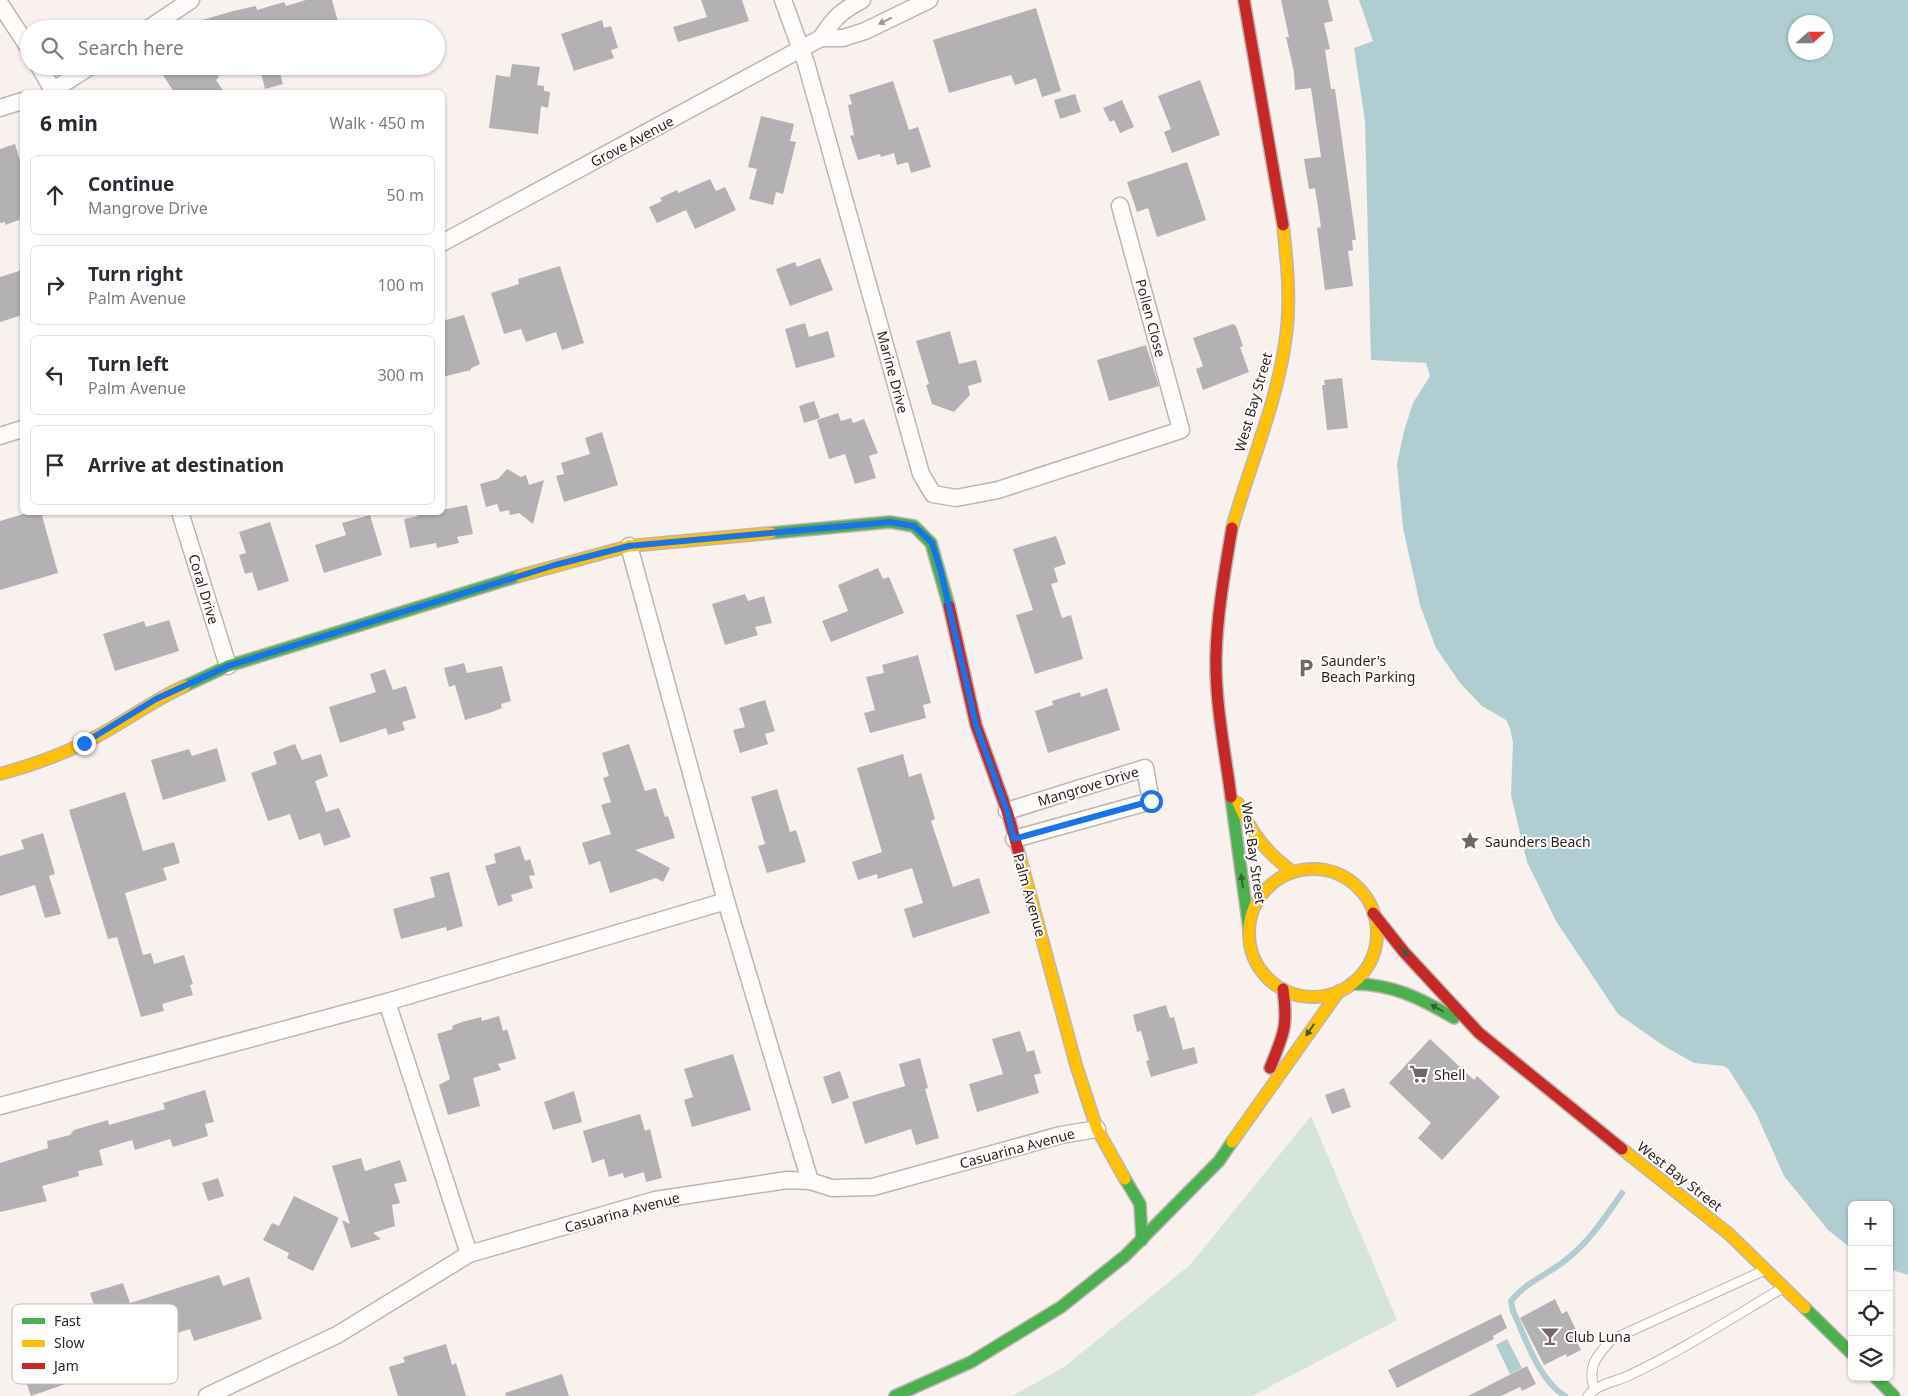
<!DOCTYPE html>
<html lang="en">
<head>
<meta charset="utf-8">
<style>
	body { margin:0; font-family:"Noto Sans",sans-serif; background:#f2f2f3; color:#2b2b33 }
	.controls { position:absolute; right:15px; bottom:15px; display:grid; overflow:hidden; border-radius:8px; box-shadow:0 1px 4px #0004 }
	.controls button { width:45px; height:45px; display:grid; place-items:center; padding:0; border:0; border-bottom:1px solid #e1e1e2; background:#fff; color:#2b2b33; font:25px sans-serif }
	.compass { position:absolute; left:1788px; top:15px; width:45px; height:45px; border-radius:50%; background:#fff; box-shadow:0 1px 4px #0004; rotate:69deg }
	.stop { position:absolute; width:15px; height:15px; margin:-11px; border:4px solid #1a73e8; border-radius:50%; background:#fff }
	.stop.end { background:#1a73e8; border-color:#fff; box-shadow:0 1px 5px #0008 }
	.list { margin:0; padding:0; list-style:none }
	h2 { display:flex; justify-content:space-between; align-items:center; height:65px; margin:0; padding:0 20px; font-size:21px }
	h2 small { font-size:16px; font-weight:400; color:#7c7c81 }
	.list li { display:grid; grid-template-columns:32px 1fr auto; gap:15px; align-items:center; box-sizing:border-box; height:80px; margin:0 10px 10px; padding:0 10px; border:1px solid #e1e1e2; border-radius:8px }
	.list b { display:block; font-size:19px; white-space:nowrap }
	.list p { margin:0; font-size:16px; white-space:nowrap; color:#7c7c81 }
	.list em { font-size:16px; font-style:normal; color:#7c7c81 }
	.icon { flex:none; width:28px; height:28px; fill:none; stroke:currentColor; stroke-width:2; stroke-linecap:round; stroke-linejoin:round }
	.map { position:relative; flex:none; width:1908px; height:1396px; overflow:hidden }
	.search { position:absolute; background:#fff; box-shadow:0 1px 4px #0004; left:20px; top:20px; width:425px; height:55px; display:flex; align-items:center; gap:12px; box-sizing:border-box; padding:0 18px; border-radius:28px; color:#7c7c81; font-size:19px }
	.panel { position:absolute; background:#fff; box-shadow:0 1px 4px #0004; left:20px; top:90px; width:425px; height:425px; border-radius:8px }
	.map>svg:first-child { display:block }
</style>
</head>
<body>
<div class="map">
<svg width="1908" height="1396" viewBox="0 0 1908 1396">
	<rect width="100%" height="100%" fill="#f9f1ee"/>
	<!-- green -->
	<path fill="#d5e5d9" d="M1311 1116 1397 1320 1252 1396H1012L1064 1367 1190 1265Z"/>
	<!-- water -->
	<g fill="#b0cdd2" fill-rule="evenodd">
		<path d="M1359 0H1908V1275L1889 1269V1205H1852V1249L1828 1230 1784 1176 1756 1113 1729 1070 1724 1066 1694 1063 1664 1046 1618 1014 1556 921 1527 862 1511 795 1513 743 1510 728 1506 720 1482 706 1460 683 1436 648 1420 605 1403 528 1397 464 1404 431 1413 403 1430 376 1426 363 1371 360 1365 121 1354 48 1373 41ZM1796 22H1826V52H1796Z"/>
		<path d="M1507 1339 1522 1368 1510 1374 1496 1345Z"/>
	</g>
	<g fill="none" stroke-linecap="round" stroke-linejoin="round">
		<!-- stream -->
		<path stroke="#b0cdd2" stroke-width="6" d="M1565 1396C1538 1379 1526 1339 1513 1311L1511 1301C1528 1280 1548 1275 1567 1259 1590 1241 1606 1216 1622 1193"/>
	</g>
	<!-- building -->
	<g fill="#b4b1b5">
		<path d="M306 0H332L340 29H189V24L233 11 256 6 257 10 284 2 286 6Z"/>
		<path d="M701 0H742L749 21 678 42 673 27 707 17Z"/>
		<path d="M1281 0H1328L1333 21 1324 23 1330 49 1325 50 1331 89H1335L1356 240H1352L1353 250 1348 251 1353 286 1325 290 1317 228 1321 227 1315 188 1309 189 1304 159 1321 157 1311 88 1295 90 1294 72 1286 37H1289Z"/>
		<path d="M1036 8 1061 91 1042 97 1036 78 1015 85 1011 75 949 93 933 40Z"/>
		<path d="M602 20 604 28 611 26 618 48 611 50 614 58 574 71 561 34Z"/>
		<path d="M512 64 540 67 537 85 544 86V91L550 92 548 108 541 106 538 134 489 128 496 75 510 77Z"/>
		<path d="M157 66H212L219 77 216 80 224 92H174Z"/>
		<path d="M269 66H278L283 84 265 89 260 69Z"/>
		<path d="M1200 80 1220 135 1172 153 1164 132 1171 129 1158 96Z"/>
		<path d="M893 81 909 130 918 127 931 167 911 173 908 162 897 165 894 153 881 157 880 154 858 160 850 136 854 135 848 105 852 104 849 95Z"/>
		<path d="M1075 94 1081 112 1060 119 1054 100Z"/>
		<path d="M1122 100 1134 127 1120 133 1114 120 1110 122 1103 108Z"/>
		<path d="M761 116 794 124 790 141 796 142 783 194 776 192 773 205 749 199 757 169 748 167Z"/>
		<path d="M15 144 22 167V219L5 225V222L0 223V149Z"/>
		<path d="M1187 162 1206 220 1157 237 1148 208 1137 212 1127 182Z"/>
		<path d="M710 179 716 191 725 187 736 210 695 229 686 210 657 223 649 207 662 201 660 198 677 190 678 193Z"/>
		<path d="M820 258 833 290 790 306 776 269 795 262 797 267Z"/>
		<path d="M560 266 584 343 562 350 556 332 526 342 521 329 504 334 491 293 519 284 518 279Z"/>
		<path d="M22 270V315L0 322V277Z"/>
		<path d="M464 315 480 364 471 368V370L442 377V321Z"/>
		<path d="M805 323 809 337 828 331 835 357 796 368 785 329Z"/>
		<path d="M1233 324 1236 326 1243 346 1240 347 1249 372 1203 390 1196 369 1203 366 1193 338Z"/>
		<path d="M950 331 959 364 976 360 982 382 968 386 970 395 954 412 932 404 926 385 929 384 916 341Z"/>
		<path d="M1146 345 1159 386 1109 401 1097 360Z"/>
		<path d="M1342 378 1348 428 1327 430 1322 385H1325L1324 380Z"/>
		<path d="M814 401 820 418 804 423 799 406Z"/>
		<path d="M838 413 841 421 851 418 853 423 864 419 878 453 869 456 876 478 855 484 845 454 829 459 817 420Z"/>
		<path d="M602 432 618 485 564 502 556 476 564 474 561 463 590 454 585 438Z"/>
		<path d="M507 469 521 477 526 475 529 485 544 480 533 524 519 513 510 515 509 510 500 512 497 504 486 507 480 484 498 479Z"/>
		<path d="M467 505 473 534 457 537 459 543 437 548 436 543 410 548 404 519 418 516 417 512H442V510Z"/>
		<path d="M30 512H41L58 573 0 590V521Z"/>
		<path d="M370 515 382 555 324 573 315 545 346 535 342 523Z"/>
		<path d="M270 522 289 581 258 591 252 572 245 574 239 555 246 553 239 532Z"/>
		<path d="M1056 536 1066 564 1054 568 1058 582 1051 584 1062 618 1071 615 1083 659 1035 674 1016 615 1033 610 1013 549Z"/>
		<path d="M878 568 883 579 889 577 904 613 831 642 822 621 848 611 838 585Z"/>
		<path d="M745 594 748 601 764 596 772 623 755 627 758 635 725 645 712 604Z"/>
		<path d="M169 620 179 651 115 671 103 634 144 621 146 627Z"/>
		<path d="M918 655 931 703 923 705 926 718 870 733 864 713 875 710 866 677 884 673 882 665Z"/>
		<path d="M464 663 467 673 502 666 511 701 501 704 502 708 492 712 465 720 455 685 449 687 444 668Z"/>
		<path d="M385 669 393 690 406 686 416 718 402 722 405 730 388 735 386 728 340 743 329 707 376 692 370 674Z"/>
		<path d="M1107 688 1120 730 1048 753 1035 711 1053 705 1052 701 1080 692 1081 697Z"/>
		<path d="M765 700 775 731 765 734 768 744 740 753 733 730 745 727 739 708Z"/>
		<path d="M295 744 302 760 321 754 328 776 315 781 326 812 339 808 351 837 324 846 320 833 299 840 290 814 268 821 251 773 277 764 273 752Z"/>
		<path d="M629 744 645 791 656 788 665 817 668 816 675 838 635 850 670 868 663 882 656 878 610 893 600 861 589 865 582 843 611 834 601 805 611 802 603 778 609 776 602 753Z"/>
		<path d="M217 748 226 781 163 800 151 760 189 749 192 756Z"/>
		<path d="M903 754 909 777 921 773 935 819 931 821 953 887 979 878 990 913 913 938 904 909 923 903 912 868 878 879 877 874 858 880 852 862 882 852 857 768Z"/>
		<path d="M777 789 790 832 796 830 806 862 767 873 758 846 765 844 751 797Z"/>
		<path d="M125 792 143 851 174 842 180 863 163 868 167 880 125 893 143 955 151 953 154 964 184 955 193 984 190 985 193 995 162 1004 164 1011 141 1017 117 937 108 939 69 810Z"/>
		<path d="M43 833 55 874 49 876 61 914 45 918 35 885 0 896V856L24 849 21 840Z"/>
		<path d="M520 846 525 861 530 859 535 875 529 876 533 888 511 895 513 901 498 906 485 866 496 863 494 854Z"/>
		<path d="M449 872 463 926 447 931 446 927 401 939 393 909 435 897 430 877Z"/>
		<path d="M1166 1005 1170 1018 1174 1017 1183 1050 1194 1047 1198 1063 1151 1077 1146 1061 1149 1060 1141 1031 1137 1032 1133 1015Z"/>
		<path d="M499 1016 503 1031 507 1029 516 1059 498 1064 501 1070 473 1078 480 1106 448 1115 439 1085 450 1079 437 1034 453 1029 452 1026 462 1022 481 1017 482 1021Z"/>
		<path d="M1020 1031 1027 1052 1034 1050 1041 1073 1034 1075 1039 1093 977 1112 969 1084 1003 1074 992 1039Z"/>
		<path d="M1430 1039 1474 1080 1477 1076 1500 1097 1442 1160 1418 1138 1431 1123 1389 1083Z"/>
		<path d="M733 1054 751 1110 692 1127 684 1100 693 1097 684 1069Z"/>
		<path d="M920 1058 928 1088 925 1089 939 1138 916 1145 911 1129 865 1144 852 1102 905 1086 899 1064Z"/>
		<path d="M840 1071 849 1098 832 1104 823 1077Z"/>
		<path d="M1344 1088 1351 1107 1332 1114 1325 1095Z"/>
		<path d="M205 1090 214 1122 205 1124 208 1136 173 1147 170 1139 135 1150 132 1140 99 1150 103 1165 78 1171 79 1176 42 1186 47 1201 0 1212V1163L48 1148 47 1141 70 1135 74 1130 108 1120 109 1125 165 1109 163 1103Z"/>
		<path d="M574 1091 582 1122 553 1130 544 1102Z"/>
		<path d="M640 1114 645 1131 650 1129 662 1178 646 1182 644 1172 624 1178 623 1173 609 1177 604 1159 592 1163 583 1131Z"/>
		<path d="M361 1158 365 1171 400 1160 407 1181 394 1184 400 1203 392 1205 395 1226 373 1233 381 1239 351 1248 342 1220 350 1224 332 1166Z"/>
		<path d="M218 1178 224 1196 208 1201 202 1183Z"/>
		<path d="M294 1196 339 1218 313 1271 287 1258 289 1253 263 1240 272 1223 279 1226Z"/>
		<path d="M219 1275 223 1286 249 1277 262 1319 194 1341 190 1329 124 1350 118 1331 104 1336 90 1293 123 1283 130 1303Z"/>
		<path d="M1555 1299 1562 1314 1567 1311 1577 1332 1573 1334 1581 1350 1567 1357 1566 1354 1544 1365 1520 1318Z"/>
		<path d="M1501 1314 1507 1328 1493 1336 1494 1339 1397 1388 1388 1370Z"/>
		<path d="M59 1328 61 1335 69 1332 82 1369 74 1372V1381L31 1396 20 1364 41 1357 34 1337Z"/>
		<path d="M446 1344 452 1365 456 1363 466 1396H398L389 1367 405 1362 403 1357Z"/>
		<path d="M1527 1366 1536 1384 1522 1391 1520 1387 1501 1396H1468Z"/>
		<path d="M562 1374 569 1396H506L505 1393Z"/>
	</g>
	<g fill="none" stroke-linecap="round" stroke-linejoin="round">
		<!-- lane casing -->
		<g stroke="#beb5b2" stroke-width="11">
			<g id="lane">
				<path d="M1594 1388C1587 1366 1597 1356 1611 1340L1763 1271"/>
				<path d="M1588 1396C1597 1384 1614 1382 1628 1376 1681 1351 1730 1319 1781 1289"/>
			</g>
		</g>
		<!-- street casing -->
		<g stroke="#beb5b2" stroke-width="19">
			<g id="street">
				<path d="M783 0 806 63 921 474 933 494 956 498 998 490 1181 430 1120 206"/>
				<path d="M0 4 29 48"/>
				<path d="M148 29 191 0"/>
				<path d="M821 38C834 18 841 11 862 0"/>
				<path d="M39 66 54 92"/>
				<path d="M50 92 91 66"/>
				<path d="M0 108 22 101"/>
				<path d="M442 243 821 38H843L865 31 929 0"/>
				<path d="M0 436 22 429"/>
				<path d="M180 512 228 666"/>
				<path d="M629 546 726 901 810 1181"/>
				<path d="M1007 811 1145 768 1151 801 1014 839"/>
				<path d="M387 1002 469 1254"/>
				<path d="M0 1106 387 1002 726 901"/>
				<path d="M207 1396 337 1335 469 1254 655 1200 787 1180 810 1181 832 1188 873 1187 1061 1135 1097 1129"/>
			</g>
		</g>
		<!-- fast casing -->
		<g stroke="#beb5b2" stroke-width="14">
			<g id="fast">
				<path d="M771 533 890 522 914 526 931 543 949 606"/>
				<path d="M185 686 228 666 519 576"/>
				<path d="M1231 797 1249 929"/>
				<path d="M1351 984C1391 983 1420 998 1454 1018"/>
				<path d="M1125 1179 1140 1204 1142 1240"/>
				<path d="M1805 1308 1852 1354"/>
				<path d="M1875 1377 1894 1396"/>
				<path d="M895 1396 971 1362 1061 1307 1125 1256 1219 1161 1232 1142"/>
			</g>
		</g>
		<!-- slow casing -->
		<g stroke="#beb5b2" stroke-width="14">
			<g id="slow">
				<path d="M1232 528C1250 464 1278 401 1286 336 1291 299 1287 262 1283 225"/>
				<path d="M519 576 629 546 771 533"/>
				<path d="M0 774C29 766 56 757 82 744 118 727 149 702 185 686"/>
				<path d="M1238 803C1251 832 1267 854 1293 872"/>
				<path d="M1020 857 1076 1065 1097 1129 1125 1179"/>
				<circle cx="1313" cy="933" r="64"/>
				<path d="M1232 1142 1339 991"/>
				<path d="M1622 1149 1729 1234 1805 1308"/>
			</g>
		</g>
		<!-- jam casing -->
		<g stroke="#beb5b2" stroke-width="14">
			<g id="jam">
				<path d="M1244 0 1283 225"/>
				<path d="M949 606 976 725 1007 811 1020 857"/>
				<path d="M1231 797C1225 751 1215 703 1216 656 1217 614 1225 570 1232 528"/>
				<path d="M1373 913 1404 952 1479 1033 1622 1149"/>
				<path d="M1270 1068C1284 1033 1288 1027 1283 989"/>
			</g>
		</g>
		<!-- lane -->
		<use href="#lane" stroke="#fefdfc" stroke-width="9"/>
		<!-- street -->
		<use href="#street" stroke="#fefdfc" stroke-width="16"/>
		<!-- fast -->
		<use href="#fast" stroke="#4caf50" stroke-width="11"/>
		<!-- slow -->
		<use href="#slow" stroke="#ffc107" stroke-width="11"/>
		<!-- jam -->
		<use href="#jam" stroke="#c62828" stroke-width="11"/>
	</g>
	<!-- one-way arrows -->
	<defs><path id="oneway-solid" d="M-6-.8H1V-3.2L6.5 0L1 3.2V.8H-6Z" transform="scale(1.25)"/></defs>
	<use fill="#9f9997" href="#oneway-solid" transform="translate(885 21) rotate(154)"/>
	<g fill="#3a6033">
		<use href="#oneway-solid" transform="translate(1242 881) rotate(-98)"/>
		<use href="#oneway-solid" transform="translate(1404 951) rotate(50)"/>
		<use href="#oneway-solid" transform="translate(1437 1008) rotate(-150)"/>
		<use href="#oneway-solid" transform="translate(1310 1030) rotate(124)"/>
	</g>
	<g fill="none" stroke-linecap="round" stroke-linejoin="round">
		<!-- route -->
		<path stroke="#1a73e8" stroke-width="6" d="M84 743 156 699 228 666 555 565 629 546 890 522 914 526 932 543 941 572 976 725 1007 811 1014 839 1151 801"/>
	</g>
	<!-- icons -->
	<defs>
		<g id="parking-bare" transform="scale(1.5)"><path d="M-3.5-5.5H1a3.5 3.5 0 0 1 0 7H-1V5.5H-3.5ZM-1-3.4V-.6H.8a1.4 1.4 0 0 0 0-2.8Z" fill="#736865" stroke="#fff" stroke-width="2.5" paint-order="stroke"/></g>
		<g id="sight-bare" transform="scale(1.5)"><path d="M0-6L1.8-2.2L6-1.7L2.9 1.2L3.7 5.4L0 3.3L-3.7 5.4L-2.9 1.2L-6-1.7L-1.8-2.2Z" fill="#736865" stroke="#fff" stroke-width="2.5" paint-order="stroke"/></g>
		<g id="supermarket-bare" transform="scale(1.5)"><path d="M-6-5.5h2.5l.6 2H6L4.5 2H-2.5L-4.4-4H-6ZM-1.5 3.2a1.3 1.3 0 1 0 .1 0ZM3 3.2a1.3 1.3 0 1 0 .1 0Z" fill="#736865" stroke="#fff" stroke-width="2.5" paint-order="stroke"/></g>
		<g id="bar-bare" transform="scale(1.5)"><path d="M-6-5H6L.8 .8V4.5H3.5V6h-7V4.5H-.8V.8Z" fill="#736865" stroke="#fff" stroke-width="2.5" paint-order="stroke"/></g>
	</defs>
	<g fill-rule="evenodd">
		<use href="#parking-bare" x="1306" y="668"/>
		<use href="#sight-bare" x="1470" y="841"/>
		<use href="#supermarket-bare" x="1419" y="1074"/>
		<use href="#bar-bare" x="1550" y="1336"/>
	</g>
	<g text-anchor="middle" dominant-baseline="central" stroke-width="4" stroke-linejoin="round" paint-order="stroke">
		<!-- street labels -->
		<g font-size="14" fill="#2b1f1b" stroke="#fff">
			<text transform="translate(632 141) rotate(-28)">Grove Avenue</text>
			<text transform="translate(1151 318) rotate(75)">Pollen Close</text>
			<text transform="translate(893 372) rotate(75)">Marine Drive</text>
			<text transform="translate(1253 402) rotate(-74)">West Bay Street</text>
			<text transform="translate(204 589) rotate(73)">Coral Drive</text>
			<text transform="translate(1088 786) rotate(-17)">Mangrove Drive</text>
			<text transform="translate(1254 853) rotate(82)">West Bay Street</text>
			<text transform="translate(1030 895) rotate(74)">Palm Avenue</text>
			<text transform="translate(1017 1148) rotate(-15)">Casuarina Avenue</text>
			<text transform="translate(1680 1176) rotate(38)">West Bay Street</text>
			<text transform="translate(622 1212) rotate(-15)">Casuarina Avenue</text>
		</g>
		<!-- poi labels -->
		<g font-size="14" fill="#2b1f1b" stroke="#fff" text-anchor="start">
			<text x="1321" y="660">Saunder's<tspan x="1321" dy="16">Beach Parking</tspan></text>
			<text x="1485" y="841">Saunders Beach</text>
			<text x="1434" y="1074">Shell</text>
			<text x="1565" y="1336">Club Luna</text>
		</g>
	</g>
	<!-- legend -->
	<rect x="12" y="1304" width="166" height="80" rx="8" fill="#fff" stroke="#bfbcbb" stroke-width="1"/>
	<rect x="22" y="1318" width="23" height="6" fill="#4caf50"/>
	<rect x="22" y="1340" width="23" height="7" fill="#ffc107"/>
	<rect x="22" y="1363" width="23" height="6" fill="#c62828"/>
	<g font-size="14" fill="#2b1f1b">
		<text x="54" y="1326">Fast</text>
		<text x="54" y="1348">Slow</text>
		<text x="54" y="1371">Jam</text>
	</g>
</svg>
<div class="controls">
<button>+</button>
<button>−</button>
<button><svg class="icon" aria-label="locate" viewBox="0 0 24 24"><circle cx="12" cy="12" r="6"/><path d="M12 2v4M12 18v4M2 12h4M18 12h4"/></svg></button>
<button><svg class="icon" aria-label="layers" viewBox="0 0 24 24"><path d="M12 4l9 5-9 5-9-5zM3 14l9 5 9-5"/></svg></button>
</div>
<svg class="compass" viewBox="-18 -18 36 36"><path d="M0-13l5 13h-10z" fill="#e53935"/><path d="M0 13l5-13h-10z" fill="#7c7c81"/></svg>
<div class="stop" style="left:1151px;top:801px"></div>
<div class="stop end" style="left:84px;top:743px"></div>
<div class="search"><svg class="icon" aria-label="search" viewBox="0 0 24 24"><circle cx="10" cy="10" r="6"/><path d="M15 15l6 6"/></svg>Search here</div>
<section class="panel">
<h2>6 min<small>Walk · 450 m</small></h2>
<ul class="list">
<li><svg class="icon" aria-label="ahead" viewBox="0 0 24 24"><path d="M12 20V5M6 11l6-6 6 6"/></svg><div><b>Continue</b><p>Mangrove Drive</p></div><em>50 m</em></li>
<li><svg class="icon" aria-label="right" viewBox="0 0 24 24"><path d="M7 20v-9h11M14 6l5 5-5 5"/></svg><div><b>Turn right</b><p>Palm Avenue</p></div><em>100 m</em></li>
<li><svg class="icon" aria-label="left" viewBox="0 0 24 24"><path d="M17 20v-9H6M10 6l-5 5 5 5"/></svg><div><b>Turn left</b><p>Palm Avenue</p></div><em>300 m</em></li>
<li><svg class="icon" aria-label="arrive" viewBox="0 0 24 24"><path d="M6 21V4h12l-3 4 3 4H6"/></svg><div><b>Arrive at destination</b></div></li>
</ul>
</section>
</div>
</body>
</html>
